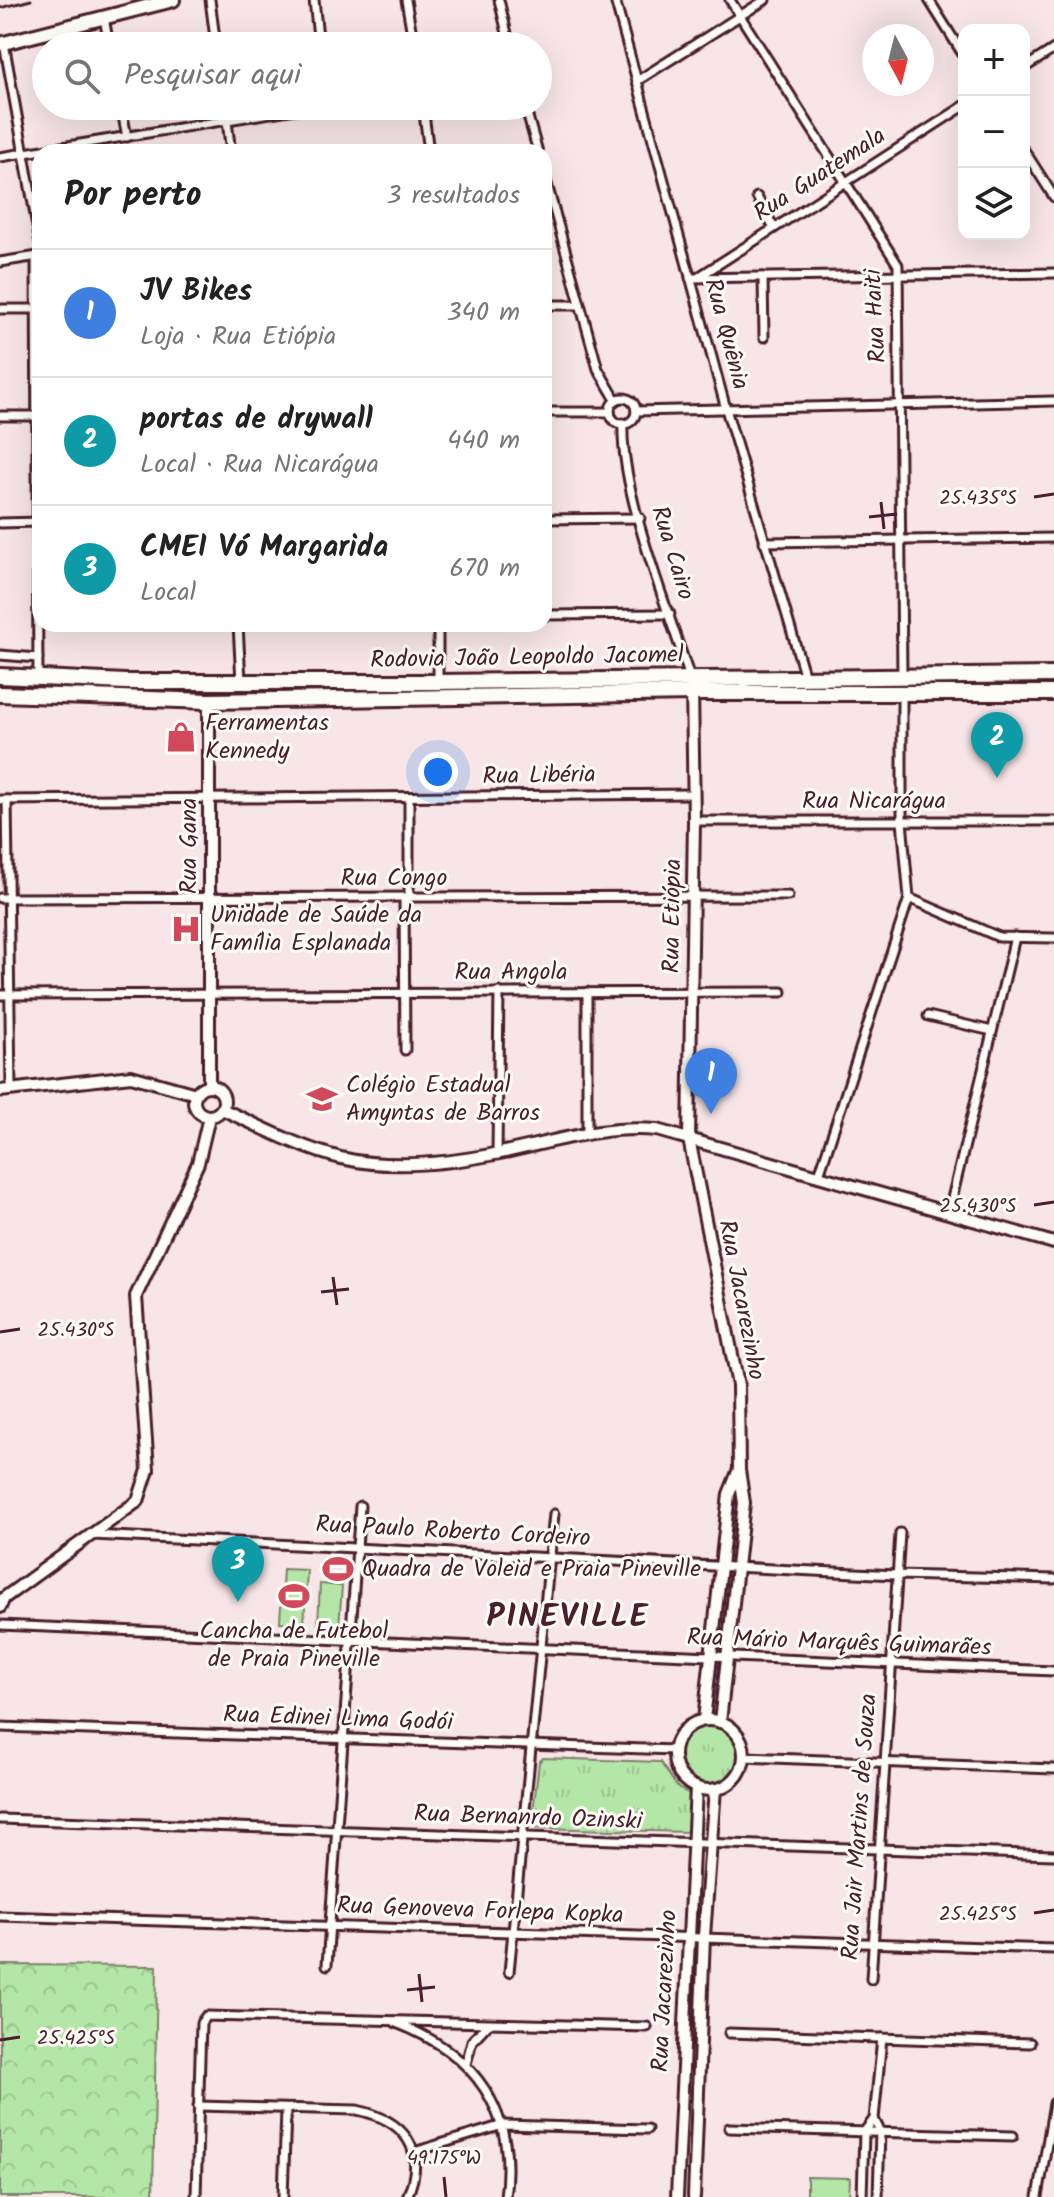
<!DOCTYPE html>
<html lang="pt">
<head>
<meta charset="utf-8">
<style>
	body { margin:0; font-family:Kalam,sans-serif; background:#f6f6f6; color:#222 }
	.controls { position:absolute; right:24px; top:24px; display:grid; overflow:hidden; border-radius:16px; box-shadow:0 8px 32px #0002 }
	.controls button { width:72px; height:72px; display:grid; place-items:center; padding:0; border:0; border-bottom:2px solid #e0e0e0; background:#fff; color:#222; font:40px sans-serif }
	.compass { position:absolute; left:862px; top:24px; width:72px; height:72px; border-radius:50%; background:#fff; box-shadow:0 8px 32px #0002; rotate:173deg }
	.you { position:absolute; left:438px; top:772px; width:28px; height:28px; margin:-20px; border:6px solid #fff; border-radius:50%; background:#1a73e8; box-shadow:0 0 0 12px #1a73e833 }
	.badge { display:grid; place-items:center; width:52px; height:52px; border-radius:50%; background:#111827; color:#fff; font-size:26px; font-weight:700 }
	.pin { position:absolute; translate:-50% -66px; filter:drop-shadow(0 2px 4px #0008) }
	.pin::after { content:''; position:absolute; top:42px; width:28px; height:24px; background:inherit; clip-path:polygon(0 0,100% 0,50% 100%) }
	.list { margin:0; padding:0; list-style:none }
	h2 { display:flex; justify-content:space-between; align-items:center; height:104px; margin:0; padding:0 32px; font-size:34px }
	h2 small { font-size:26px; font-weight:400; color:#767676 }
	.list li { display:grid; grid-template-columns:52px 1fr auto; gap:24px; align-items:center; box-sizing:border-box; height:128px; padding:0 32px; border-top:2px solid #e0e0e0 }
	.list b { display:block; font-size:30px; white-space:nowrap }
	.list p { margin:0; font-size:26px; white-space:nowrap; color:#767676 }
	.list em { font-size:26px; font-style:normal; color:#767676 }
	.icon { flex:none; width:44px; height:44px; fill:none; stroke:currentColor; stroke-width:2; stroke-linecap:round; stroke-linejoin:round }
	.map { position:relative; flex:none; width:1054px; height:2197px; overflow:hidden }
	.search { position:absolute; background:#fff; box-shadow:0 8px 32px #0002; left:32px; top:32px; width:520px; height:88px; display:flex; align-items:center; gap:20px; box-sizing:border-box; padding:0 28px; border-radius:44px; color:#767676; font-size:30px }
	.panel { position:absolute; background:#fff; box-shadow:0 8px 32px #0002; left:32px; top:144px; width:520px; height:488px; border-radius:24px }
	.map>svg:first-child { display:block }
</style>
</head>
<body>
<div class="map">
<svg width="1054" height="2197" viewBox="0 0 1054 2197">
	<defs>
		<pattern id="forest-crowns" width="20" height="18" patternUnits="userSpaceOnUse" patternTransform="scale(2)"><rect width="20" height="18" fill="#b3e6a7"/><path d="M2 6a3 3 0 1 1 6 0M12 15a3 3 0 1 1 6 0" fill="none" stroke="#9bc590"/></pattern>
		<pattern id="park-tufts" width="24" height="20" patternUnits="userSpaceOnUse" patternTransform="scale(2)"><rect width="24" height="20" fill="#b3e6a7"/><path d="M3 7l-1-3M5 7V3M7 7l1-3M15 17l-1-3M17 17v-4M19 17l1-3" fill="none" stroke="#9bc590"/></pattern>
	</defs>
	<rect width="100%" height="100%" fill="#f7e5e7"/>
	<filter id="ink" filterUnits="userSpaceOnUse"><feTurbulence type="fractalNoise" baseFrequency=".0125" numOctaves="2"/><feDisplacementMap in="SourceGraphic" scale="16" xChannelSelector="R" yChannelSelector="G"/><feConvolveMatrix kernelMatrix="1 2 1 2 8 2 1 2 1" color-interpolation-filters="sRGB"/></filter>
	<g filter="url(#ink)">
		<!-- green -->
		<g fill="#b3e6a7" stroke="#7e8269" stroke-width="2">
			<path d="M283 1569 307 1570 304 1624 280 1622Z"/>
			<path d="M320 1584 342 1586 339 1627 318 1625Z"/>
			<path d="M807 2177 850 2178 849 2197H807Z"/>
		</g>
		<!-- forest -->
		<path fill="url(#forest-crowns)" stroke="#7e8269" stroke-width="2" d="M0 1965 157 1966 153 2197H0Z"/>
		<!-- park -->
		<g fill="url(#park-tufts)" stroke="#7e8269" stroke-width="2">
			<circle cx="709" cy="1755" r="31"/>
			<path d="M543 1758 660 1762 678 1788 690 1794 687 1832 536 1828 532 1821 539 1762Z"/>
		</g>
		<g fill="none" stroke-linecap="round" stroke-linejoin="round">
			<!-- street casing -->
			<g stroke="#4a1f2b" stroke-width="13">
				<g id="street">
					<path d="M210 0 216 46"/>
					<path d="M314 0 319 46"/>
					<path d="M406 0 414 46"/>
					<path d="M499 0 510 46"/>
					<path d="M615 0 726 409 805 677"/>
					<path d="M730 0 898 265 902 676"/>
					<path d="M929 0 964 56"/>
					<path d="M104 17 109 46"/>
					<path d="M4 43 40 243"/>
					<path d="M1024 68 1054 49"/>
					<path d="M637 81 765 0"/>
					<path d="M121 106 127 137"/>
					<path d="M225 106 231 152"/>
					<path d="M423 106 429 152"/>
					<path d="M525 106 538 152"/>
					<path d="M1024 150 1054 197"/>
					<path d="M0 157 314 106"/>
					<path d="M544 173 598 369 616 400"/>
					<path d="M757 197 774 228"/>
					<path d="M36 256 38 678"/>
					<path d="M0 262 38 256"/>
					<path d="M700 276 964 106"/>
					<path d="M763 277 764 337"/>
					<path d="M690 278 1054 273"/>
					<path d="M544 305H580"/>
					<path d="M0 309H40"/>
					<circle cx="623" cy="411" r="13"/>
					<path d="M636 411 1054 401"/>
					<path d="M544 412H610"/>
					<path d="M0 416H40"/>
					<path d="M623 423C620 493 668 608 690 678"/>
					<path d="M544 519 640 518"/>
					<path d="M0 523 40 522"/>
					<path d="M764 542 1054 538"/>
					<path d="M544 615 670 614"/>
					<path d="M238 624 241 682"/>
					<path d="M438 624V682"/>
					<path d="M0 655 38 658"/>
					<path d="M409 798V898"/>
					<path d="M0 800 694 794"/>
					<path d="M7 800 11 1089"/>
					<path d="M694 821H1054"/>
					<path d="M0 898 788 896"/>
					<path d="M404 898 405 1050"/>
					<path d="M909 898 999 937 1054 938"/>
					<path d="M587 992V1133"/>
					<path d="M0 995 782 992"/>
					<path d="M928 1016 992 1031"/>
					<path d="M497 1154 499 992"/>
					<path d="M819 1175 909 898 902 821V693"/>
					<path d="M949 1211 1015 937"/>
					<path d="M92 1535 896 1575 1054 1579"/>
					<path d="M0 1625 1054 1671"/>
					<path d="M0 1727 675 1750"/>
					<path d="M744 1757 1054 1769"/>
					<path d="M0 1819 1054 1855"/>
					<path d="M0 1916 1054 1949"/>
					<path d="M327 1965 360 1506"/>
					<path d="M509 1972 554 1514"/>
					<path d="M871 1979 900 1533"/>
					<path d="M396 2023C475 2053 517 2111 505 2197"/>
					<path d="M729 2033 1030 2043"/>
					<path d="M466 2064 472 2041 488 2024"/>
					<path d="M198 2106 357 2110C404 2120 428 2149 407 2197"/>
					<path d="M729 2128 1013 2136"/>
					<path d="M414 2152 503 2125 647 2129"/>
					<path d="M196 2197 201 2023 206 2016 647 2027"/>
					<path d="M283 2197 286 2110"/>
					<path d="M862 2197 864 2132 874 2119"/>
					<path d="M878 2197 880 2131 874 2119 882 2038"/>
					<path d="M1038 2197 1054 2103"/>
				</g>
			</g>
			<!-- secondary casing -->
			<g stroke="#4a1f2b" stroke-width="16">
				<g id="secondary">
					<path d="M692 687 694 821 689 1139 738 1385 739 1470 744 1503 720 1722"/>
					<path d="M209 701V1086"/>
					<circle cx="209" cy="1101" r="15"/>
					<path d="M0 1091 131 1076 196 1094"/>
					<path d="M222 1109C261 1127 300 1148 341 1158 391 1170 451 1163 500 1153 553 1142 603 1125 657 1130L1054 1243"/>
					<path d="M0 1607 4 1598 138 1501 148 1470 136 1296 198 1163 209 1117"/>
					<path d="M704 1720 729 1494 738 1472"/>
					<circle cx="709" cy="1755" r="35"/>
					<path d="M677 2197 696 1787"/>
					<path d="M694 2197 704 1936 715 1789"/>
				</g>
			</g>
			<!-- primary casing -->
			<g stroke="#4a1f2b" stroke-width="18">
				<path id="primary" d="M0 44 173 0"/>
			</g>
			<!-- highway casing -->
			<g stroke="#4a1f2b" stroke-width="20">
				<g id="highway">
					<path d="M0 676 125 682H438L1054 675"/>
					<path d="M0 694 209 701 694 693H1054"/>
				</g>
			</g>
			<!-- street -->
			<use href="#street" stroke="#fdfcf7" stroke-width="7"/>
			<!-- secondary -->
			<use href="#secondary" stroke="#fdfcf7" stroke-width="10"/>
			<!-- primary -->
			<use href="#primary" stroke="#fdfcf7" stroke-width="12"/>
			<!-- highway -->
			<use href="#highway" stroke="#fdfcf7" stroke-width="14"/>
			<!-- rail -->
			<path stroke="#4a1f2b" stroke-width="3" d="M0 8 31 0"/>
		</g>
	</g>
	<!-- ticks -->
	<path fill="none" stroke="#4a1f2b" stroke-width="3" d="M1034 497 1054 494M881 502 884 529M869 517 897 514M1034 1205 1054 1202M333 1277 337 1305M321 1292 349 1289M0 1332 20 1329M1034 1913 1054 1910M419 1974 422 2002M407 1990 435 1987M0 2040 20 2037M444 2177 446 2197"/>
	<!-- icons -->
	<defs>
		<g id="shop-bare" transform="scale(2.4)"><path d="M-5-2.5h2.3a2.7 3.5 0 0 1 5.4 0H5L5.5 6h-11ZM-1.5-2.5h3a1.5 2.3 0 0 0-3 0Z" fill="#d1495b" stroke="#fdfcf7" stroke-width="2.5" paint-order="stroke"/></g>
		<g id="hospital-bare" transform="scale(2.4)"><path d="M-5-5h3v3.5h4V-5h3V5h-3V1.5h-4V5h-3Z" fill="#d1495b" stroke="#fdfcf7" stroke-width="2.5" paint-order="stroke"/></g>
		<g id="school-bare" transform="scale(2.4)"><path d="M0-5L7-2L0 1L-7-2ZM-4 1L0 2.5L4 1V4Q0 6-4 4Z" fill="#d1495b" stroke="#fdfcf7" stroke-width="2.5" paint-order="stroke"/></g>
		<g id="stadium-bare" transform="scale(2.4)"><path d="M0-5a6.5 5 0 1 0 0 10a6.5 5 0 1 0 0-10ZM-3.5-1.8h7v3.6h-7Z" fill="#d1495b" stroke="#fdfcf7" stroke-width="2.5" paint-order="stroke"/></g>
	</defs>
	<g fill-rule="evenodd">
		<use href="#shop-bare" x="181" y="737"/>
		<use href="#hospital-bare" x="186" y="929"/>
		<use href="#school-bare" x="322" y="1099"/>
		<use href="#stadium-bare" x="338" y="1569"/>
		<use href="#stadium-bare" x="294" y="1596"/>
	</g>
	<g text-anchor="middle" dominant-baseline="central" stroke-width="6" stroke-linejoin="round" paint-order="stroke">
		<!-- street labels -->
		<g font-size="24" fill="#4a1f2b" stroke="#fdfcf7">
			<text transform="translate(820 175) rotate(-33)">Rua Guatemala</text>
			<text transform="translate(876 316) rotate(-93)">Rua Haiti</text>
			<text transform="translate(726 334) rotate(75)">Rua Quênia</text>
			<text transform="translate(672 553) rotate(73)">Rua Cairo</text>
			<text transform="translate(527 658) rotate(-1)">Rodovia João Leopoldo Jacomel</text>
			<text transform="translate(539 776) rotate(-1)">Rua Libéria</text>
			<text x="874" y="801">Rua Nicarágua</text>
			<text transform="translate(189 846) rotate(-90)">Rua Gana</text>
			<text x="394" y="878">Rua Congo</text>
			<text transform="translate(673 916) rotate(-89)">Rua Etiópia</text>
			<text x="511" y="972">Rua Angola</text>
			<text transform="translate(741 1300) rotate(79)">Rua Jacarezinho</text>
			<text transform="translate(453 1532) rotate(3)">Rua Paulo Roberto Cordeiro</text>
			<text transform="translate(839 1643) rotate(2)">Rua Mário Marquês Guimarães</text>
			<text transform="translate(338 1719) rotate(2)">Rua Edinei Lima Godói</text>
			<text transform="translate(528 1818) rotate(2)">Rua Bernanrdo Ozinski</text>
			<text transform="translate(860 1827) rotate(-86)">Rua Jair Martins de Souza</text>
			<text transform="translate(480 1911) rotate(2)">Rua Genoveva Forlepa Kopka</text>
			<text transform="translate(665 1991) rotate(-87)">Rua Jacarezinho</text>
		</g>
		<!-- poi labels -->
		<g font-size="24" fill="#4a1f2b" stroke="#fdfcf7" text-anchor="start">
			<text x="205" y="723">Ferramentas<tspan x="205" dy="28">Kennedy</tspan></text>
			<text x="210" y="915">Unidade de Saúde da<tspan x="210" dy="28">Família Esplanada</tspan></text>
			<text x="346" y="1085">Colégio Estadual<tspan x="346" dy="28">Amyntas de Barros</tspan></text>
			<text x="362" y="1569">Quadra de Voleid e Praia Pineville</text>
			<text x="294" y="1631" text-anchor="middle">Cancha de Futebol<tspan x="294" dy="28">de Praia Pineville</tspan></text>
		</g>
		<!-- district labels -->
		<g font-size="32" font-weight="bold" letter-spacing="2" fill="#4a1f2b" stroke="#fdfcf7">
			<text x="568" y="1617">PINEVILLE</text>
		</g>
	</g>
	<g font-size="20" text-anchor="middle" fill="#4a1f2b" stroke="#fdfcf7" stroke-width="6" stroke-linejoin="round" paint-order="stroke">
		<text x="978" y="504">25.435°S</text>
		<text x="978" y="1212">25.430°S</text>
		<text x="76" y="1336">25.430°S</text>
		<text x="978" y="1920">25.425°S</text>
		<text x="76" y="2044">25.425°S</text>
		<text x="444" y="2164">49.175°W</text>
	</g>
</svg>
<div class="controls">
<button>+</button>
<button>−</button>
<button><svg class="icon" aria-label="layers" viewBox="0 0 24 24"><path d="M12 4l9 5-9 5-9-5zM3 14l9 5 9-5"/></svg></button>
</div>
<svg class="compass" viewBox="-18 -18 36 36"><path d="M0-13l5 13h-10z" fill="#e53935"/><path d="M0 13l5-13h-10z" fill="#767676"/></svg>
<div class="you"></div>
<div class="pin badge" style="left:711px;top:1114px;background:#3f7fe0">1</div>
<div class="pin badge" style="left:997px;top:778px;background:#0f9aa8">2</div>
<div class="pin badge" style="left:238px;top:1602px;background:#0f9aa8">3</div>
<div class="search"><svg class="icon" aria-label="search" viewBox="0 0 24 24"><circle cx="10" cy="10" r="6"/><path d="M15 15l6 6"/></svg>Pesquisar aqui</div>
<section class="panel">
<h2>Por perto<small>3 resultados</small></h2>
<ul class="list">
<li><span class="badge" style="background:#3f7fe0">1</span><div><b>JV Bikes</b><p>Loja · Rua Etiópia</p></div><em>340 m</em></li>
<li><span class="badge" style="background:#0f9aa8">2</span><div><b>portas de drywall</b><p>Local · Rua Nicarágua</p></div><em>440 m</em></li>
<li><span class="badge" style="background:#0f9aa8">3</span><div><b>CMEI Vó Margarida</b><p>Local</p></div><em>670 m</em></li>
</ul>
</section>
</div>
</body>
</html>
